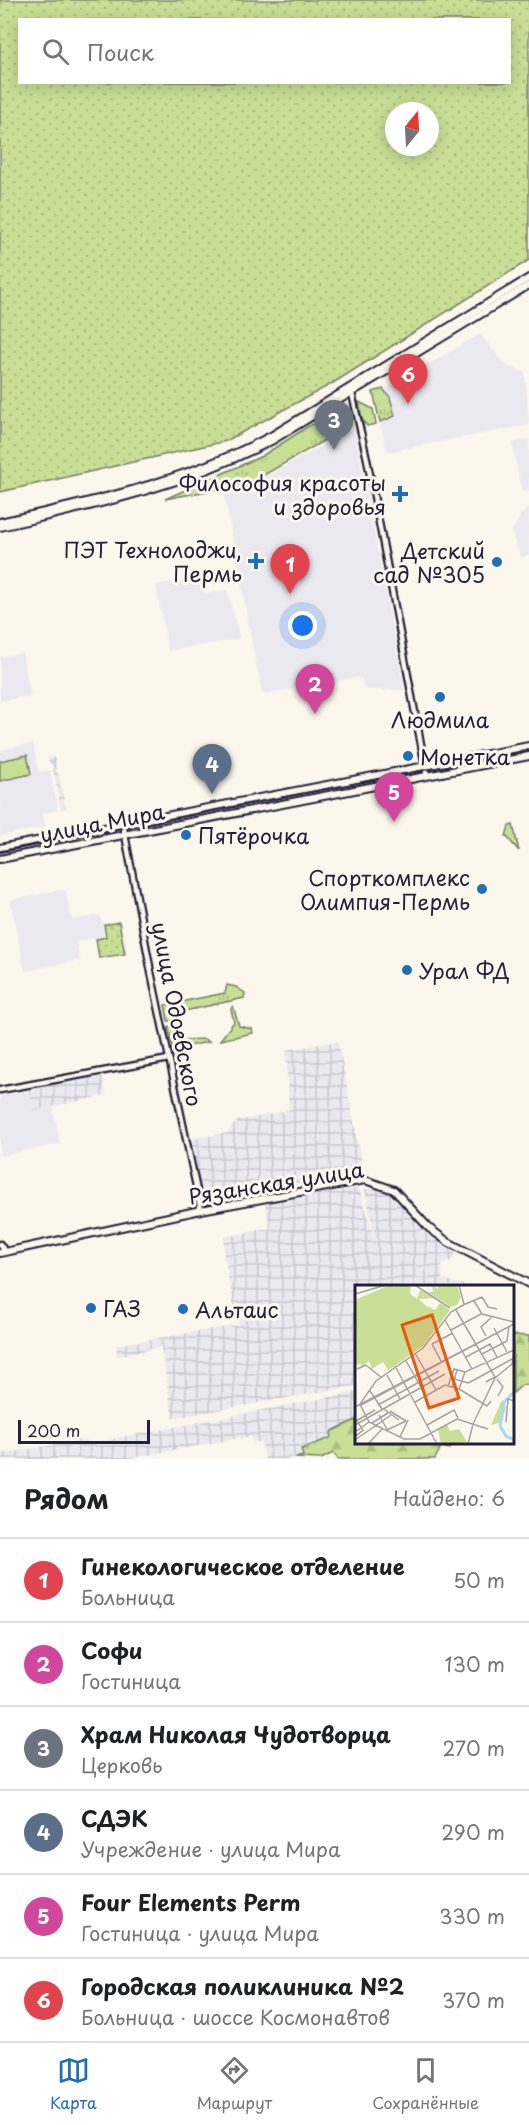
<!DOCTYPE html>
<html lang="ru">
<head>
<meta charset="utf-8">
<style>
	body { margin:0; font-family:"Playpen Sans",sans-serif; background:#f6f6f6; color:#202124 }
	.compass { position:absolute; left:385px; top:102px; width:54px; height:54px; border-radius:50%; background:#fff; box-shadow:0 3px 15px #0003; rotate:18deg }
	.scale { position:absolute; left:18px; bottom:15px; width:132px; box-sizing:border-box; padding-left:6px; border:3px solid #22223b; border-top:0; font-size:16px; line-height:21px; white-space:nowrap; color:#22223b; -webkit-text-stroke:4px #fbf7ec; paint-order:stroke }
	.you { position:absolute; left:303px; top:626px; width:21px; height:21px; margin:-15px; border:4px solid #fff; border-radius:50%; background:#1a73e8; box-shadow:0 0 0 9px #1a73e833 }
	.badge { display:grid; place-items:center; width:39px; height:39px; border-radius:50%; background:#1f6fb2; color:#fff; font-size:20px; font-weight:700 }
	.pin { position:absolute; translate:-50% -50px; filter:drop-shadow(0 2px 3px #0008) }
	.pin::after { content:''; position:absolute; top:32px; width:21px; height:18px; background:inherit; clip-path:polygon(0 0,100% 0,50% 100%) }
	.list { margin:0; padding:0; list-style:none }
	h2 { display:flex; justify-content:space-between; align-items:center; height:78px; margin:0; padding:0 24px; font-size:26px }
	h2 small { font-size:20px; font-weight:400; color:#757577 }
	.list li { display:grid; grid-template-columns:39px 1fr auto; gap:18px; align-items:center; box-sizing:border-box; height:84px; padding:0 24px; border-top:2px solid #e0e0e0 }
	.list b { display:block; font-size:22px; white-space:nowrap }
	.list p { margin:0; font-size:20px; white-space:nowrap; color:#757577 }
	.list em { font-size:20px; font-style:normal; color:#757577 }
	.icon { flex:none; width:33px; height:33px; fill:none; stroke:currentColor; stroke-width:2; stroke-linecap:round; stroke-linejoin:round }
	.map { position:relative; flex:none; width:529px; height:1459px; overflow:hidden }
	.search { position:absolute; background:#fff; box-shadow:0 3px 15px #0003; left:18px; right:18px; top:18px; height:66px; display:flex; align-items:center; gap:15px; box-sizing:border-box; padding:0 21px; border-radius:0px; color:#757577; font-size:22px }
	.sheet { height:582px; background:#fff }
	nav { display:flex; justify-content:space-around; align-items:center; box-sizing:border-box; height:84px; border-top:2px solid #e0e0e0; background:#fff; font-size:16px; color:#757577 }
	nav a { display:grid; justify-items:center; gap:3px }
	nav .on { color:#1f6fb2 }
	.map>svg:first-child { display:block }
</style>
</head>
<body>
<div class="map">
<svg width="529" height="1459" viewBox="0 0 529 1459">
	<defs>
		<pattern id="industrial-grid" width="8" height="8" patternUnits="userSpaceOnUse" patternTransform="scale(1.5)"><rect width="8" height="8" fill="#ebe9f0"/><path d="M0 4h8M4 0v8" fill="none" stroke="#c9c8cf"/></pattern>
		<pattern id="grass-tufts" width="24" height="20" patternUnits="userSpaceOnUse" patternTransform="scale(1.5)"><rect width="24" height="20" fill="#c8df95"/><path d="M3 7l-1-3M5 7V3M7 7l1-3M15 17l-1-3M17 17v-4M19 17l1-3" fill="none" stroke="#acbf81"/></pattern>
		<pattern id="forest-firs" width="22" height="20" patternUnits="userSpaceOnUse" patternTransform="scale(1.5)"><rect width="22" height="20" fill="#c8df95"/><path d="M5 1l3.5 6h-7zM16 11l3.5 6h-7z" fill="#acbf81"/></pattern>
		<pattern id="park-dots" width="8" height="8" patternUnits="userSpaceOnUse" patternTransform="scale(1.5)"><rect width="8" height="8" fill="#c8df95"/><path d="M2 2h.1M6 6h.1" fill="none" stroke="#acbf81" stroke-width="1.8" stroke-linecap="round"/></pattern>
	</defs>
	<rect width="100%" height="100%" fill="#fbf7ec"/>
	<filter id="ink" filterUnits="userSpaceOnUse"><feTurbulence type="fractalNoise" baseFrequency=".0167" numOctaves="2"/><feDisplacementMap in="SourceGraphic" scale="12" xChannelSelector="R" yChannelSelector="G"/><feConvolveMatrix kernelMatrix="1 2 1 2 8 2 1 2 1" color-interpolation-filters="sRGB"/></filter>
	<g filter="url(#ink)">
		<!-- built -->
		<g fill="#ebe9f0">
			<path d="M480 334 507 366 525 372 529 425 387 452 374 396Z"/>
			<path d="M354 428 404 690H365L361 677 262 694 224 494 251 485Z"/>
			<path d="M529 439V491L522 492 512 443Z"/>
			<path d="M529 507V555L521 557 511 532 521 514Z"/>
			<path d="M199 577 205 593 227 590 240 639 168 651 156 585Z"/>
			<path d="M22 653 31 696 0 701V657Z"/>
			<path d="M33 743 39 772 50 770 58 810 43 813 45 827 0 836V750Z"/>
			<path d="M65 889 72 920 100 915 104 936 76 942 80 960 25 971 10 900Z"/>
			<path d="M29 1090 33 1111 53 1107 60 1144 0 1156V1096Z"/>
		</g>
		<!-- industrial -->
		<g fill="url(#industrial-grid)">
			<path d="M54 757 56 764 66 809H61L53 768 47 759Z"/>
			<path d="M338 1041 363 1169 203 1203 191 1139 227 1133 237 1121 289 1110 286 1050Z"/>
			<path d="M102 1076 106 1095 33 1111 29 1090Z"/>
			<path d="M380 1187 400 1201 427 1230 457 1250 450 1262 442 1265V1279L465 1285 490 1286H356V1386L173 1418 161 1347 117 1356 116 1345 238 1325 224 1256V1237L270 1228 265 1202 359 1188 377 1247 365 1189Z"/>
			<path d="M356 1392V1420L332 1431 329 1437 300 1448 301 1456 288 1459H265L261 1442H253L251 1436 126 1459H0V1454L84 1440 92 1443Z"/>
		</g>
		<!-- grass -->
		<g fill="url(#grass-tufts)" stroke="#758068" stroke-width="1.5">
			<path d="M383 389 390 397 395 416 380 422 373 392Z"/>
			<path d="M359 402 373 409 376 424 367 426 362 420Z"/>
			<path d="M335 415 351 425 250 483 165 499 262 456 309 426Z"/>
			<path d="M513 825 519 851 506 836 509 826Z"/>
			<path d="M227 985 236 987 245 993 244 998 180 1012 172 1021H168L165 1005 225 993Z"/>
			<path d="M233 1006 239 1026 252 1029 253 1033 220 1040 234 1022 231 1009Z"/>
			<path d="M172 1025 180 1040 204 1039 209 1042 173 1049 168 1027Z"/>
		</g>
		<!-- forest -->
		<g fill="url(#forest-firs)" stroke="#758068" stroke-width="1.5">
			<path d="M513 1335 529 1336V1384L522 1385 513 1393Z"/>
			<path d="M356 1420V1442L456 1443 449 1449 441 1447 435 1459H338L333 1453 321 1459 295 1458 303 1456 301 1449 330 1438 332 1431Z"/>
		</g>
		<!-- park -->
		<g fill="url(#park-dots)" stroke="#758068" stroke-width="1.5" fill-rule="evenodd">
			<path d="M0 0H529V260L333 383 226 441 0 492ZM20 20H510V82H20ZM394 111H430V147H394Z"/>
			<path d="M119 922 125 954 99 958 96 939 106 937 104 925Z"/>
		</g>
		<!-- pitch -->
		<path fill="#c8df95" stroke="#758068" stroke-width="1.5" d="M27 755 31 774 0 781V761Z"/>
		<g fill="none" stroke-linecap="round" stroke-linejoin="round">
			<!-- minor casing -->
			<g stroke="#22223b" stroke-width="9">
				<g id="minor">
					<path d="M351 389 367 459 427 776"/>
					<path d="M123 824 151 972 201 1210"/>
					<path d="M0 1090 169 1059"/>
					<path d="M0 1244 5 1252"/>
				</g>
			</g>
			<!-- major casing -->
			<g stroke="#22223b" stroke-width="10">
				<g id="major">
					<path d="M0 522C94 501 185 481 271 436L529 278"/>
					<path d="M0 527C97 505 184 486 273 440L529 285"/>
					<path d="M0 848 529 746"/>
					<path d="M0 859 529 756"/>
					<path d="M0 1253 201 1210 365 1180 394 1190 429 1228 448 1242 529 1284"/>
				</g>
			</g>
			<!-- minor -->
			<use href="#minor" stroke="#fbf7ec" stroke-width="4.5"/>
			<!-- major -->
			<use href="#major" stroke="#fbf7ec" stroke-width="6"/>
			<!-- tram -->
			<path stroke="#22223b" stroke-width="1.5" d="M0 851 529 750"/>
		</g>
	</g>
	<!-- markers -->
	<g fill="#1f6fb2" stroke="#fbf7ec" stroke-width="2">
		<path d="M397 485h6v6h6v6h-6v6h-6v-6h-6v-6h6z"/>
		<path d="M253 552h6v6h6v6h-6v6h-6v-6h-6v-6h6z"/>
		<circle cx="497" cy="562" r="6"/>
		<circle cx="440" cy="697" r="6"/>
		<circle cx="408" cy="756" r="6"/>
		<circle cx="186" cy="835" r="6"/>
		<circle cx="482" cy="889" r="6"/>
		<circle cx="407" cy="970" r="6"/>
		<circle cx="91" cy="1308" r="6"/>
		<circle cx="183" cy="1309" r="6"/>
	</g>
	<g text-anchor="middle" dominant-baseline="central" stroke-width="6" stroke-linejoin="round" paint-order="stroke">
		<!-- poi labels -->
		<g font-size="21" fill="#22223b" stroke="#fbf7ec" text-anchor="start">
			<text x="386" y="482" text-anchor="end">Философия красоты<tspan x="386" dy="24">и здоровья</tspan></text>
			<text x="242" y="549" text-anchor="end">ПЭТ Технолоджи,<tspan x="242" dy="24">Пермь</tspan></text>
			<text x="485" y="550" text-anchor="end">Детский<tspan x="485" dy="24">сад №305</tspan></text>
			<text x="440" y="719" text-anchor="middle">Людмила</text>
			<text x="420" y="756">Монетка</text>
			<text x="198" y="835">Пятёрочка</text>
			<text x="470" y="877" text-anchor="end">Спорткомплекс<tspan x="470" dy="24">Олимпия-Пермь</tspan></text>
			<text x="419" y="970">Урал ФД</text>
			<text x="103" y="1308">ГАЗ</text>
			<text x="195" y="1309">Альтаис</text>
		</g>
		<!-- street labels -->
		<g font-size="21" fill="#22223b" stroke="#fbf7ec">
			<text transform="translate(102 822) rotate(-11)">улица Мира</text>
			<text transform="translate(178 1014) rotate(79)">улица Одоевского</text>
			<text transform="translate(276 1182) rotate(-9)">Рязанская улица</text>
		</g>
	</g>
	<!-- overview -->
	<g transform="translate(355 1285)">
		<rect width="159" height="159" fill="#fbf7ec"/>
		<path d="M77 0 83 4V0H102L106 12 102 20 96 22 73 7H78Z" fill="#c8df95"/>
		<path d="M35 0H56L55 9 62 14 65 5 79 13 64 14 70 20 80 25 85 18 95 25 68 61 38 82 33 85 28 77 17 84 14 76 6 83V79L0 80V15ZM147 115 151 122 147 137 136 140ZM92 140 95 146 104 144 112 157 86 159 83 144Z" fill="#c8df95"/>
		<path fill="none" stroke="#aad8f6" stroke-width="3" d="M145 141 149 117 159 107M145 141 151 151 159 155"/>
		<path fill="none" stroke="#a4a2a5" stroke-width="1.5" d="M60 0 95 23M104 0 109 19M0 9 31 0M127 12 133 22 142 24M119 16 127 29 159 37M110 19 96 27 68 63 21 96 5 119 14 137 49 154H65L102 134 133 144M108 20 127 12M101 25 140 92 131 97M90 35 117 84M139 43 152 67M96 45 126 29M131 51 126 42 137 32M77 59 98 48M77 59 86 76M60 68 81 105M127 69 152 56 154 41M111 72 135 59 142 72M51 76 71 111M40 81 82 159M2 84 11 80 27 93M32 90 45 114M96 93 113 98 119 95M142 94 148 102 143 111M119 95 157 74M93 101 99 84 110 87M97 103 102 85M104 104 132 121 136 116M15 106 27 124M60 117 90 100 104 104 110 87 159 65M6 120 159 39M23 120 84 86M0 122 159 39M29 124 44 135M35 126 51 136M24 130 33 146M0 133 8 145 0 152M1 136 20 125M151 137 153 114 159 116M17 138 33 128M118 139 140 93 157 79 159 66M0 140 90 89M72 140 99 125 103 133M32 145 51 136M2 150 0 147 14 137M45 152 53 135M0 155 36 130M13 159 27 144M113 159 118 139"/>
		<path fill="#e8590c" fill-opacity="0.15" stroke="#e8590c" stroke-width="3" d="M77 30 104 113 74 123 47 40Z"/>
		<rect width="159" height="159" fill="none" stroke="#22223b" stroke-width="3"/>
	</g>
</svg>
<svg class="compass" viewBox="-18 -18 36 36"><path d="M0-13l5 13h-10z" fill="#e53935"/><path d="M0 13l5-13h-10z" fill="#757577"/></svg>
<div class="scale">200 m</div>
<div class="you"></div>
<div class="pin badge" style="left:290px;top:594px;background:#e0444e">1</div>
<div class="pin badge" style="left:315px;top:714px;background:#d1479c">2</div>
<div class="pin badge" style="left:334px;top:450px;background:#6b7280">3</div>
<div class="pin badge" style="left:212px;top:794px;background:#5c6f8a">4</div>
<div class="pin badge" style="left:394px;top:822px;background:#d1479c">5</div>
<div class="pin badge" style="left:408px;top:404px;background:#e0444e">6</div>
<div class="search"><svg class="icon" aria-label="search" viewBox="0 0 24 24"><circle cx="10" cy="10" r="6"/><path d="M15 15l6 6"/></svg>Поиск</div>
</div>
<section class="sheet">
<h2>Рядом<small>Найдено: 6</small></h2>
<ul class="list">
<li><span class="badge" style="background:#e0444e">1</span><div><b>Гинекологическое отделение</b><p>Больница</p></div><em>50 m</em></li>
<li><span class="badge" style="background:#d1479c">2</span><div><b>Софи</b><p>Гостиница</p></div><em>130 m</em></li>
<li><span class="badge" style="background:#6b7280">3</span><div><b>Храм Николая Чудотворца</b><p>Церковь</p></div><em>270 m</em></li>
<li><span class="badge" style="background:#5c6f8a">4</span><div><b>СДЭК</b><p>Учреждение · улица Мира</p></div><em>290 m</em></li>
<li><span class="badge" style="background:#d1479c">5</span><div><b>Four Elements Perm</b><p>Гостиница · улица Мира</p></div><em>330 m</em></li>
<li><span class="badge" style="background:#e0444e">6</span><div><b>Городская поликлиника №2</b><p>Больница · шоссе Космонавтов</p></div><em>370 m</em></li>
</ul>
</section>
<nav>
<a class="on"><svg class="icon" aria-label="map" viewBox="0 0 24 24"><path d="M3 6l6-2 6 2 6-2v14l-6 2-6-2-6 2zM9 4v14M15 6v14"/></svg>Карта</a>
<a><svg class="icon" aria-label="directions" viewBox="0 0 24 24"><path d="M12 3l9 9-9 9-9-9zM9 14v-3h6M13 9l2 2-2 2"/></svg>Маршрут</a>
<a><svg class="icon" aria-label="saved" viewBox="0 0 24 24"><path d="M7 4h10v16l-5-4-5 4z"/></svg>Сохранённые</a>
</nav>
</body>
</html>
